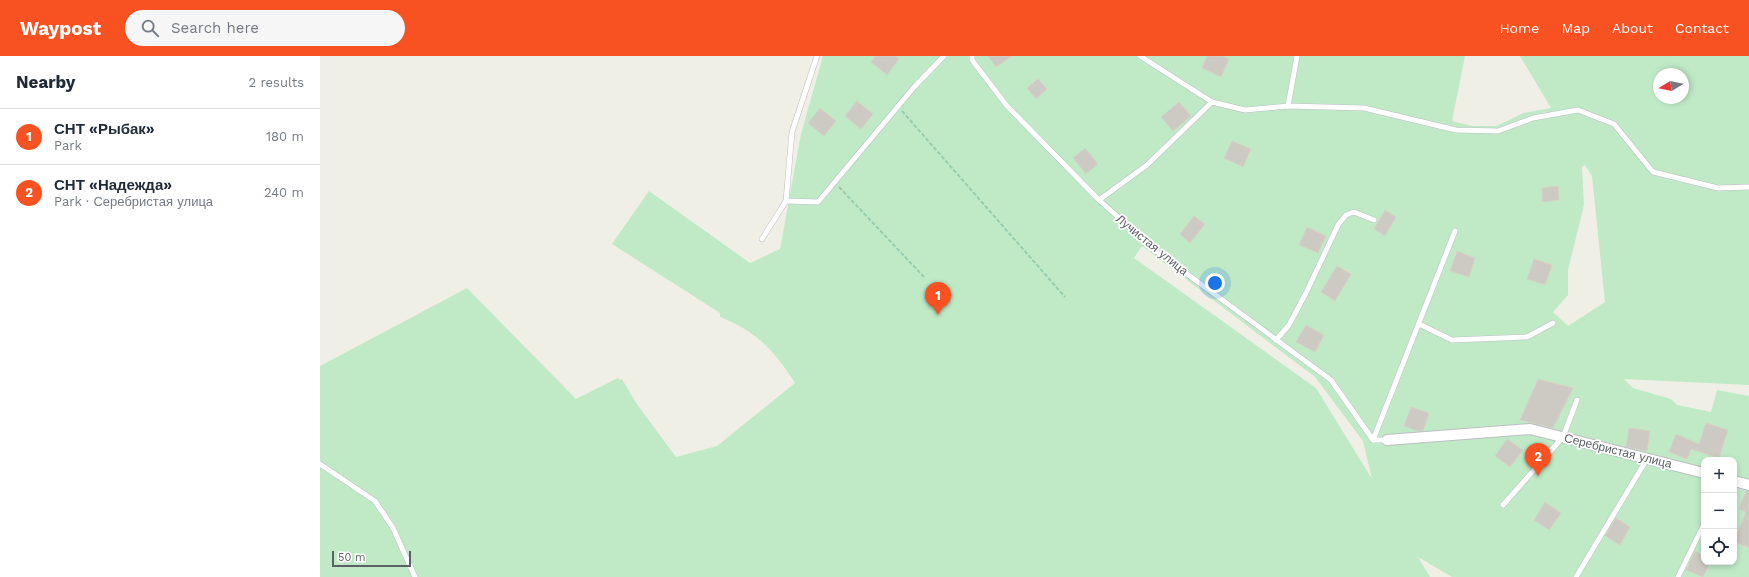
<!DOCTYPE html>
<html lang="en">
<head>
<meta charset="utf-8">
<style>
	body { margin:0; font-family:"Work Sans",sans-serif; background:#f6f6f7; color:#1f2937 }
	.controls { position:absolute; right:12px; bottom:12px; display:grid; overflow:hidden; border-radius:8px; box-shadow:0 2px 6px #0003 }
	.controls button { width:36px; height:36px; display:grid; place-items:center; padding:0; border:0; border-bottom:1px solid #e0e1e3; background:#fff; color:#1f2937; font:20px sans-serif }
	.compass { position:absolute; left:1333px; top:12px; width:36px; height:36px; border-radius:50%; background:#fff; box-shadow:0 2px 6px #0003; rotate:260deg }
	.scale { position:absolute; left:12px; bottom:10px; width:79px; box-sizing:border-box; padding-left:4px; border:2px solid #5d6067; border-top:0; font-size:11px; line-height:14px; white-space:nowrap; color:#5d6067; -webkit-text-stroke:3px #fff; paint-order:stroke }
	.you { position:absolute; left:895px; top:227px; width:14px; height:14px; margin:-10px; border:3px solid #fff; border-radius:50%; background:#1a73e8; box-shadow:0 0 0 6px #1a73e833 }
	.badge { display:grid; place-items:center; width:26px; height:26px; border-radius:50%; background:#f85223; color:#fff; font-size:13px; font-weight:700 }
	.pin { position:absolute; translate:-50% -33px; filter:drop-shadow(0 1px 2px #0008) }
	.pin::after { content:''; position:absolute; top:21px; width:14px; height:12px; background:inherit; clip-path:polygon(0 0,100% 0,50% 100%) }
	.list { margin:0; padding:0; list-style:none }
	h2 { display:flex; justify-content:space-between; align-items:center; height:52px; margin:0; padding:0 16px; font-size:17px }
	h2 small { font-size:13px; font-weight:400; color:#747a83 }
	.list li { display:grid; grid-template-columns:26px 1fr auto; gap:12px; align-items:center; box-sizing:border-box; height:56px; padding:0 16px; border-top:1px solid #e0e1e3 }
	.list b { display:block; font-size:15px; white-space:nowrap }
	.list p { margin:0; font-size:13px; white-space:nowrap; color:#747a83 }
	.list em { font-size:13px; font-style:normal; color:#747a83 }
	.icon { flex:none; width:22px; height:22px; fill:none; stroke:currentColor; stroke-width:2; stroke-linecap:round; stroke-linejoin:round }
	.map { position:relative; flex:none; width:1429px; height:521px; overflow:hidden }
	header { display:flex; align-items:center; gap:24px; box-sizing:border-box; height:56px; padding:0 20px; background:#f85223; color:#fff }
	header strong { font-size:19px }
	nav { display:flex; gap:22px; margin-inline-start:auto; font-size:14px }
	.search { width:280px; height:36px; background:#f6f6f7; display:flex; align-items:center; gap:10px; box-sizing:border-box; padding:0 14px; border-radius:22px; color:#747a83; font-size:15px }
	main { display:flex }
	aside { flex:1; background:#fff }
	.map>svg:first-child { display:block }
</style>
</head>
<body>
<header>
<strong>Waypost</strong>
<div class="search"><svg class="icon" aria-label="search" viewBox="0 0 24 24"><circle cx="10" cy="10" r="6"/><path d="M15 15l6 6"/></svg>Search here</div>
<nav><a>Home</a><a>Map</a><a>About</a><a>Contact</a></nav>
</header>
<main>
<aside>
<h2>Nearby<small>2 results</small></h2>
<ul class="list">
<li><span class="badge">1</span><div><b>СНТ «Рыбак»</b><p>Park</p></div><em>180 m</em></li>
<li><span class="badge">2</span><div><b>СНТ «Надежда»</b><p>Park · Серебристая улица</p></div><em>240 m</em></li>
</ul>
</aside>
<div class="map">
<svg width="1429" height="521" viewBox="0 0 1429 521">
	<rect width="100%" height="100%" fill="#f0efe5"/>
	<!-- green -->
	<path fill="#c0eac6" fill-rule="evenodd" d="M503 0H1145L1132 65 1152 70H1176L1204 57 1231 52 1200 0H1429V329L1304 323 1313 332 1351 343 1357 349 1391 356 1397 334 1429 340V521H1132L1098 501 1110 521H0V310L147 232 256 343 298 322 300 324 302 323 316 347 356 401 397 390 475 327C455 295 436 275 400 261V257L292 188 329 135 430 207 460 193 481 78ZM1339 18H1363V42H1339ZM1265 109 1272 120 1285 246 1248 270 1233 256 1248 239V214L1264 149 1262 111ZM822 190 995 321 1043 385 1052 423 996 332 814 202ZM1384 404H1414V506H1384Z"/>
	<!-- building -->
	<g fill="#cccac2" stroke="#d6d3c3">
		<path d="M555 0H575L579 3 567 19 551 6Z"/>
		<path d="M668 0H692L676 11Z"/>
		<path d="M887 0H902L909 3 901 21 882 12Z"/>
		<path d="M718 23 727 33 716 43 707 32Z"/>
		<path d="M537 45 553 58 541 73 525 60Z"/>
		<path d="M859 46 871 60 853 75 841 61Z"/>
		<path d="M500 52 516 65 504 80 488 67Z"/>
		<path d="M912 85 931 93 923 111 904 102Z"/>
		<path d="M765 92 778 108 766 118 753 102Z"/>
		<path d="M1238 130 1239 144 1222 146V132Z"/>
		<path d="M1065 154 1076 161 1065 180 1054 173Z"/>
		<path d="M874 160 885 168 870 187 860 178Z"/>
		<path d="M987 171 1006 180 998 197 979 189Z"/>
		<path d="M1137 195 1155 202 1149 221 1130 215Z"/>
		<path d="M1214 203 1232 209 1225 229 1207 223Z"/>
		<path d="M1017 210 1031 218 1015 245 1001 236Z"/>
		<path d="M986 269 1004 279 995 296 976 286Z"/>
		<path d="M1218 323 1253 332 1233 372 1200 364Z"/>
		<path d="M1091 351 1109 357 1103 375H1098L1084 370Z"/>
		<path d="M1386 367 1408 374 1399 402 1371 393 1367 403 1349 396 1356 378 1379 388Z"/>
		<path d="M1309 372 1330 375 1327 395 1306 391Z"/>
		<path d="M1187 383 1203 394 1190 411 1175 400Z"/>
		<path d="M1426 435H1429V492L1414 485 1426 456 1419 453Z"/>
		<path d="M1225 446 1241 457 1229 474 1214 464Z"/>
		<path d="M1296 462 1310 471 1300 489 1285 480Z"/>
		<path d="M1375 495 1384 500V506H1390L1383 521 1366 514Z"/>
	</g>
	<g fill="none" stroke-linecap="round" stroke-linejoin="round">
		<!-- service casing -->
		<g stroke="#bdbec5" stroke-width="6">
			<g id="service">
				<path d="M652 0V4L687 50 779 144 836 195 1011 324 1053 384H1067"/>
				<path d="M820 0 892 46 925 54 968 50 1044 52 1136 74 1178 75 1213 62 1258 54 1294 68 1333 116 1398 132 1429 131"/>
				<path d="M968 50 977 0"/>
				<path d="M779 144 827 109 892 46"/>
				<path d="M466 145 498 146 595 30 624 0"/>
				<path d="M442 183 466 145 472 76 497 0"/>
				<path d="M1099 268 1132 284 1207 281 1233 267"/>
				<path d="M956 284 969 269 987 235 1018 169 1026 159 1034 156 1054 164"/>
				<path d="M1053 384 1135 175"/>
				<path d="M0 408 55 445 73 472 95 521"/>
				<path d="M1183 449 1243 381 1257 344"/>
				<path d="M1256 521 1327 403"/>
				<path d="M1358 521 1384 468"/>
			</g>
		</g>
		<!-- minor casing -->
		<g stroke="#bdbec5" stroke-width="12">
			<g id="minor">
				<path d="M1067 384 1210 373 1384 417"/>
				<path d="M1414 425 1429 429"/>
			</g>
		</g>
		<!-- path -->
		<g stroke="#97ccae" stroke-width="2" stroke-dasharray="4 2" stroke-linecap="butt">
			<path d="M582 55 745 241"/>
			<path d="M519 131 604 221"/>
		</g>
		<!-- service -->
		<use href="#service" stroke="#fff" stroke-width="5"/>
		<!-- minor -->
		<use href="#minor" stroke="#fff" stroke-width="10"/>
	</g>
	<g text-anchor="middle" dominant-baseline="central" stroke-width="3.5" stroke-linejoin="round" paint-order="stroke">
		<!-- street labels -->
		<g font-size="12" fill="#5d6067" stroke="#fff">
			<text transform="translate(832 189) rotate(39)">Лучистая улица</text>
			<text transform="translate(1298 395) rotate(14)">Серебристая улица</text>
		</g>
	</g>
</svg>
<div class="controls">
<button>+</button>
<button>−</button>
<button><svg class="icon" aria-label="locate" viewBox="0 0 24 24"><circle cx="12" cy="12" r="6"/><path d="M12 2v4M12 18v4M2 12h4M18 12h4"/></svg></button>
</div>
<svg class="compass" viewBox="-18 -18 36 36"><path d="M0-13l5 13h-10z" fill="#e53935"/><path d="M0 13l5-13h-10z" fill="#747a83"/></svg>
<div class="scale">50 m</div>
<div class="you"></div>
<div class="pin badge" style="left:618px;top:259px">1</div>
<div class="pin badge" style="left:1218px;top:420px">2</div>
</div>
</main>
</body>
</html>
